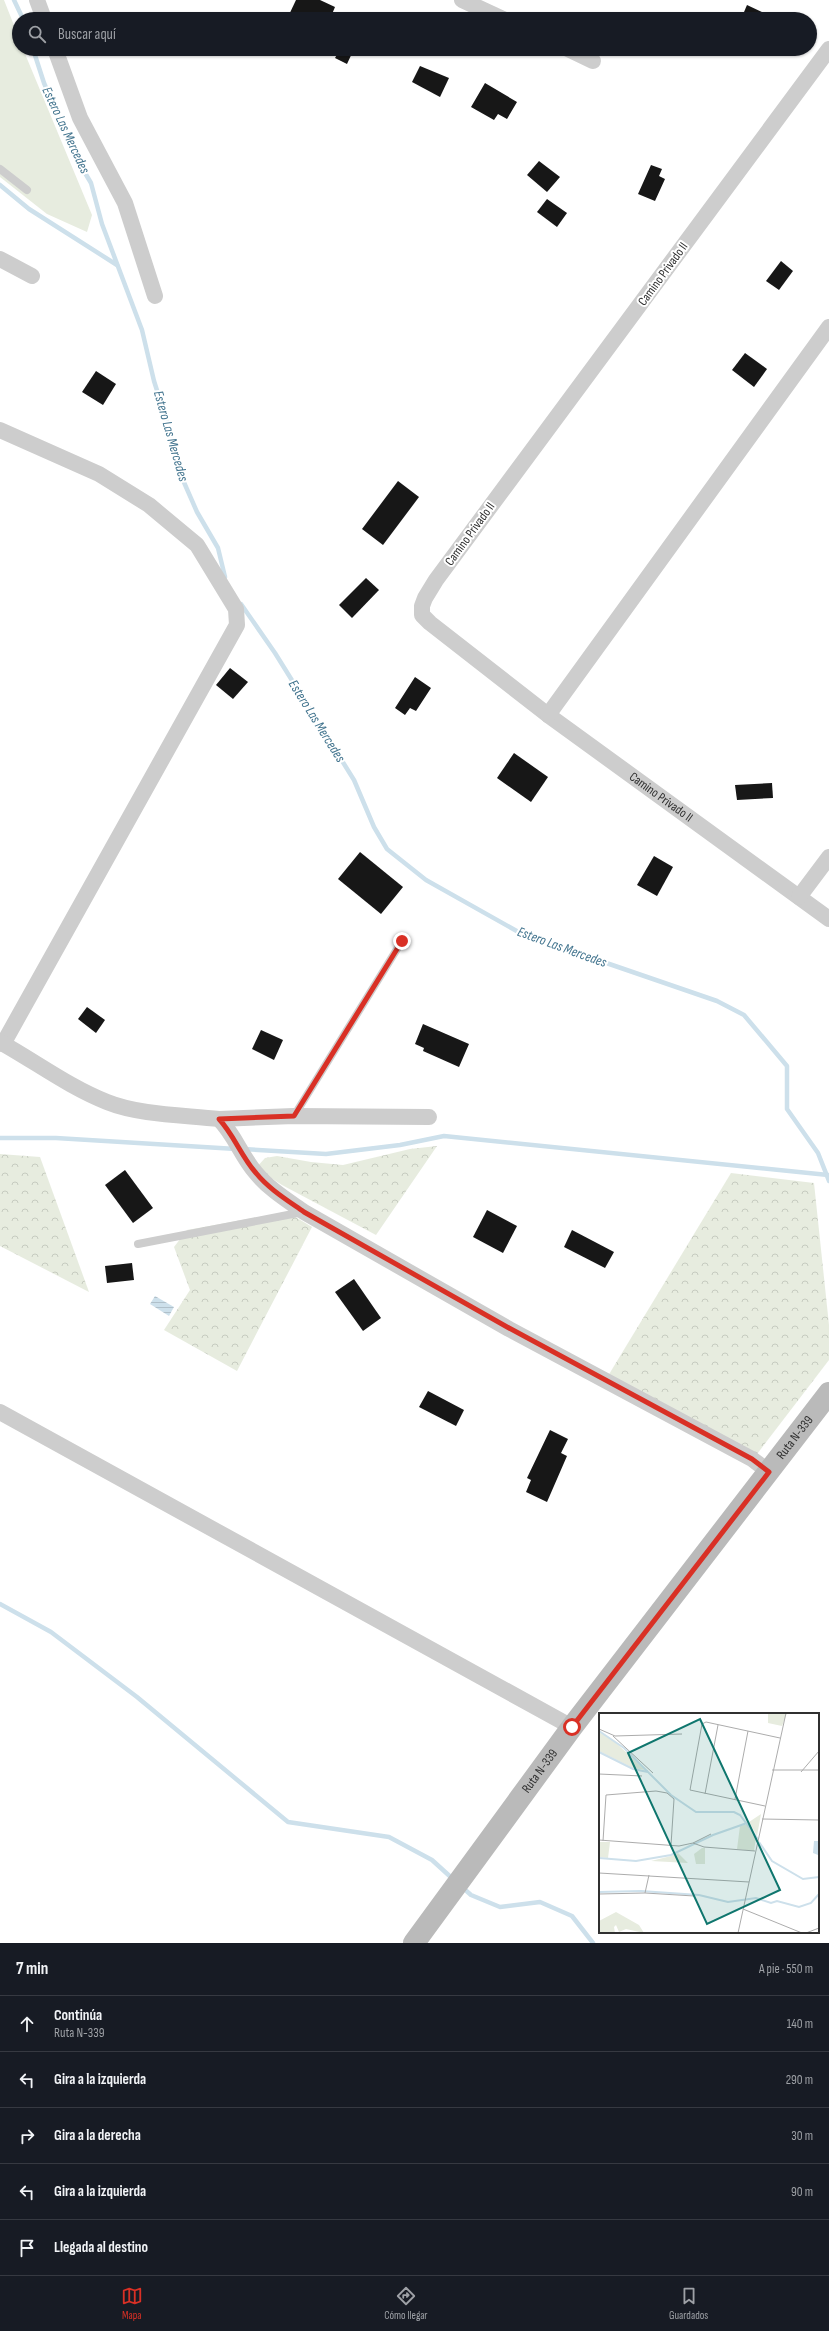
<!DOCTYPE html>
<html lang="es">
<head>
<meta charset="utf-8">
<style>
	body { margin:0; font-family:"Sofia Sans Condensed",sans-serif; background:#20242c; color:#f1f3f6 }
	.stop { position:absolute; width:12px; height:12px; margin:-9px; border:3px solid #d93025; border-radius:50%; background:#fff }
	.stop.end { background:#d93025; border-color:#fff; box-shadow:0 1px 4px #0008 }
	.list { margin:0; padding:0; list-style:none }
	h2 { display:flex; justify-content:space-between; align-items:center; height:52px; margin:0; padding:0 16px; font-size:17px }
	h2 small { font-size:13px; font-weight:400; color:#9ea1a6 }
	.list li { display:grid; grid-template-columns:26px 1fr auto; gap:12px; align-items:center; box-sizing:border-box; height:56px; padding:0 16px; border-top:1px solid #363941 }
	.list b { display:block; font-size:15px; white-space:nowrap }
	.list p { margin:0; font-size:13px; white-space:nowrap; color:#9ea1a6 }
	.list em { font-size:13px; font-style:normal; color:#9ea1a6 }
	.icon { flex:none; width:22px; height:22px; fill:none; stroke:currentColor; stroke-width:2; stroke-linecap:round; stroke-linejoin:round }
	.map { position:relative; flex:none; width:829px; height:1943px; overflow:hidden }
	.search { position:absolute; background:#171b24; box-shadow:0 1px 3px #0004; left:12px; right:12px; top:12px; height:44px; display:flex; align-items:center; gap:10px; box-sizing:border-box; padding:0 14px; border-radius:22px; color:#9ea1a6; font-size:15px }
	.sheet { height:332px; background:#171b24 }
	nav { display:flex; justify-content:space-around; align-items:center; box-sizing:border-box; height:56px; border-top:1px solid #363941; background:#171b24; font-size:11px; color:#9ea1a6 }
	nav a { display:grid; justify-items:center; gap:2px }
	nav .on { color:#d93025 }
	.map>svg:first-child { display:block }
</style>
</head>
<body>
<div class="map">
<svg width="829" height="1943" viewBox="0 0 829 1943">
	<defs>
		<pattern id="forest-crowns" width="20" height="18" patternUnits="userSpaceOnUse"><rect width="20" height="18" fill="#e7ecdf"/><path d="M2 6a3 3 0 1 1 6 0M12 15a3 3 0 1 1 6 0" fill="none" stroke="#c6cbc0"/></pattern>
		<pattern id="water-rules" width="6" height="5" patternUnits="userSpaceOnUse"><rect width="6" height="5" fill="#cde0eb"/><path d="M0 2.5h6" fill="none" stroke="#b0c0ca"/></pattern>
	</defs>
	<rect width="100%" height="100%" fill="#fff"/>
	<!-- green -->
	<path fill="#e7ecdf" d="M0 0H4L19 38V49H23L92 215 87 232 47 214 0 177Z"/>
	<!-- forest -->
	<g fill="url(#forest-crowns)">
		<path d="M437 1146 376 1235 282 1185 256 1168 265 1158 277 1156 311 1162 343 1165 410 1149Z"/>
		<path d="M0 1154 40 1157 89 1292 0 1246Z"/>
		<path d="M731 1173 814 1183 829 1325V1360L754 1458 608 1376Z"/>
		<path d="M287 1212 312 1227 237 1371 164 1330 190 1290 174 1247 187 1230Z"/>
	</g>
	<!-- water -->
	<path fill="url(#water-rules)" d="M155 1296 174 1307 169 1316 150 1304Z"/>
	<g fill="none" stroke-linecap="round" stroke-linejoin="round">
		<!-- stream -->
		<g stroke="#cde0eb" stroke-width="4.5">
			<path d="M14 0 23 19"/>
			<path d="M33 49 44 83 75 156 91 183 102 224 142 330 154 381 168 425 179 471 197 512 218 548 225 577"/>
			<path d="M0 185 29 209 117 265"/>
			<path d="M241 604 275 653 354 780 374 827 387 849 426 880 522 934 717 1001 744 1015 787 1066V1109L818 1153 829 1181"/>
			<path d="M0 1138H56L236 1149"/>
			<path d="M243 1149 326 1154 400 1145 444 1136 828 1175"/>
			<path d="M0 1604 51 1632 137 1697 288 1822 389 1837 432 1860 454 1880"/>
			<path d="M462 1887 471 1895 500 1907 540 1902 572 1916 593 1943"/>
		</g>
	</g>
	<!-- building -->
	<g fill="#171717">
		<path d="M296 0H320L335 7 330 19H287Z"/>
		<path d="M747 5 777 19H741Z"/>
		<path d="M340 49H354L347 64 335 58Z"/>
		<path d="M420 66 449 78 440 97 412 82Z"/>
		<path d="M485 83 517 102 507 119 498 114 494 120 471 107Z"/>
		<path d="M539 161 560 177 547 192 527 175Z"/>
		<path d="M651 165 662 169 659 176 665 179 655 201 638 194Z"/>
		<path d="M547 199 567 213 557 227 537 212Z"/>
		<path d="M781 261 793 271 779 290 766 281Z"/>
		<path d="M745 353 767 369 754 387 732 370Z"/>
		<path d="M96 371 116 384 103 405 82 392Z"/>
		<path d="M398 481 419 497 383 545 362 529Z"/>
		<path d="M366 578 379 590 352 618 339 605Z"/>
		<path d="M230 668 248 682 233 699 216 685Z"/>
		<path d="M415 677 431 688 416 711 410 708 405 715 395 708Z"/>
		<path d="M514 753 548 777 531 802 497 778Z"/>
		<path d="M772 783 773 798 737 800 735 785Z"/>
		<path d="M360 852 403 887 381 914 338 879Z"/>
		<path d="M654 856 673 867 657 896 637 885Z"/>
		<path d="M87 1007 105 1020 96 1033 78 1019Z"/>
		<path d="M423 1024 469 1044 459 1067 423 1051 424 1048 415 1044Z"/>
		<path d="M261 1030 283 1040 274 1060 252 1049Z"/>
		<path d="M125 1170 153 1208 133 1223 105 1185Z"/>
		<path d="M487 1210 517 1226 503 1253 473 1237Z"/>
		<path d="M572 1230 614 1252 605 1268 564 1247Z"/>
		<path d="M132 1263 134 1280 107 1283 105 1266Z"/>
		<path d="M354 1279 381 1318 363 1331 335 1292Z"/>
		<path d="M428 1391 464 1410 456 1426 419 1407Z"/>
		<path d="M550 1430 568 1439 561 1453 567 1456 547 1502 526 1492 531 1480 527 1478Z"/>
	</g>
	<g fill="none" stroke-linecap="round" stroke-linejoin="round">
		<!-- lane -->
		<g stroke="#cdcdcd" stroke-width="8">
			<path d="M0 169 27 190"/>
			<path d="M294 1116 402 941"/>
			<path d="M138 1244 303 1212"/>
		</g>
		<!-- street -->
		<g stroke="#cdcdcd" stroke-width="16">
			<path d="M37 0 44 19"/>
			<path d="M462 0 503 19"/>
			<path d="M55 49 80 118 125 203 155 296"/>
			<path d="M568 49 593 61"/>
			<path id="s1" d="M829 49 436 580 425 598 422 606V615L430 623 548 715 829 919"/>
			<path d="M0 259 32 276"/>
			<path d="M0 430 99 474 149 505 197 545 236 609 237 625 3 1044"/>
			<path d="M548 715 829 327"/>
			<path d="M799 897 829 857"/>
			<path d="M0 1042C36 1062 69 1087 107 1102 139 1115 184 1115 219 1119 235 1135 241 1156 256 1173 269 1189 287 1200 304 1212L509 1329 752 1459 769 1472"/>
			<path d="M219 1119 294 1116 429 1117"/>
			<path d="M0 1412 572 1727"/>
		</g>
		<!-- secondary -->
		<path stroke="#bababa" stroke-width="22" id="s2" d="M414 1943 572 1727 829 1393"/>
	</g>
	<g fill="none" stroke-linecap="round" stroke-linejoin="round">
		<!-- route -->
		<path stroke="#d93025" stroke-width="5" d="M402 941 294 1116 219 1119C234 1135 241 1156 256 1173 269 1189 287 1200 304 1212L509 1328 752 1459 769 1472 572 1727"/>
	</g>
	<g text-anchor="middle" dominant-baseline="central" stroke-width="4" stroke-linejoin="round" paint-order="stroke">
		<!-- street labels -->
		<g font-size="13" fill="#303030" stroke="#fff">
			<text transform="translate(663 274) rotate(-54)">Camino Privado II</text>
			<text transform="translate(470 534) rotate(-54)">Camino Privado II</text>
			<text stroke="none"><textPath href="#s1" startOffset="1000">Camino Privado II</textPath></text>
			<text stroke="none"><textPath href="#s2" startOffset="633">Ruta N-339</textPath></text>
			<text stroke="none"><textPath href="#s2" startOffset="213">Ruta N-339</textPath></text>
		</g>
		<!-- water labels -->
		<g font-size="14" font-style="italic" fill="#42748e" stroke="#fff">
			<text transform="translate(66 130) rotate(65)">Estero Las Mercedes</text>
			<text transform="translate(171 436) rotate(74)">Estero Las Mercedes</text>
			<text transform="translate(317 721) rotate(58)">Estero Las Mercedes</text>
			<text transform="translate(562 947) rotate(20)">Estero Las Mercedes</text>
		</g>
	</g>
	<!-- overview -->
	<g transform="translate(599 1713)">
		<rect width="220" height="220" fill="#fff"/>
		<path d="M0 19 14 27 46 57 34 55 0 38ZM0 129H11L9 145 0 144Z" fill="#e7ecdf"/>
		<path d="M169 0H188L183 13 169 10ZM162 101 158 123 150 109ZM149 111 157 125 155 138 138 136 141 113ZM103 135H106V151H97L95 141ZM79 140 89 150 52 148 72 143ZM17 199 40 212 45 220 27 216 20 219 17 212 15 214 16 220H0V208Z" fill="#e7ecdf"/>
		<path d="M215 128H220L219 142 214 140Z" fill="#cde0eb"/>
		<path fill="none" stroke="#cde0eb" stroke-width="2" d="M0 18 25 35 72 82 97 99H135L141 102 159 126M0 39 34 56 49 59M160 129 173 148 204 166 220 164M0 145 37 148 72 142 114 122 148 110M0 179 42 178 100 182 129 189 157 185 172 190 178 188 200 194 212 190 220 181"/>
		<path fill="none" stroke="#acacac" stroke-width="1" d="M0 16 16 23 83 21M14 23 54 60M173 57H220M202 59 220 38M0 61 43 63M106 81 119 12M136 86 149 18M166 93 91 77 103 11 107 9 181 25M163 106 220 107M0 127 80 133 94 130 105 134 156 138M4 128 7 82 57 78 68 80 75 86 72 132M94 130 112 121M0 160 150 169M46 180 50 162M0 181 46 180 95 183M144 196 203 220M139 220 187 0M207 220 220 215"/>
		<path fill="#0f766e" fill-opacity="0.15" stroke="#0f766e" stroke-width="2" d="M101 6 181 177 108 211 29 40Z"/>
		<rect width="220" height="220" fill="none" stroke="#303030" stroke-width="2"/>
	</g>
</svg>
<div class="stop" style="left:572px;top:1727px"></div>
<div class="stop end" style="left:402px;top:941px"></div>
<div class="search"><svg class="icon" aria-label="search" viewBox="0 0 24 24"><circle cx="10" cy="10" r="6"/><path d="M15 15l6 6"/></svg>Buscar aquí</div>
</div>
<section class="sheet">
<h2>7 min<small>A pie · 550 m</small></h2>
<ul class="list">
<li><svg class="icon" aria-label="ahead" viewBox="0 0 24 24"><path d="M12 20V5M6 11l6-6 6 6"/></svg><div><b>Continúa</b><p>Ruta N-339</p></div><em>140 m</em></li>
<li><svg class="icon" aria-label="left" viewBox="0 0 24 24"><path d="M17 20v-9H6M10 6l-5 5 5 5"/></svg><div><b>Gira a la izquierda</b></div><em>290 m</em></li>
<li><svg class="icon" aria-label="right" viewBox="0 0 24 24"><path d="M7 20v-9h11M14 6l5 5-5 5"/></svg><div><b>Gira a la derecha</b></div><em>30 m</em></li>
<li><svg class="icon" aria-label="left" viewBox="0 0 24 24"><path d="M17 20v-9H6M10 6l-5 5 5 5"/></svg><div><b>Gira a la izquierda</b></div><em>90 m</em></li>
<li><svg class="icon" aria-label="arrive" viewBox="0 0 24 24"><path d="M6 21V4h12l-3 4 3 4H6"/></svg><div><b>Llegada al destino</b></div></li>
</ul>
</section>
<nav>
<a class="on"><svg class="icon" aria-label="map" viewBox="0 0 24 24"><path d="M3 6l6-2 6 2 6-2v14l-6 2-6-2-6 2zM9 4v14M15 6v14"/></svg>Mapa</a>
<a><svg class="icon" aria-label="directions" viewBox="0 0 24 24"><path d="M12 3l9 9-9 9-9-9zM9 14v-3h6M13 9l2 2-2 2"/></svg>Cómo llegar</a>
<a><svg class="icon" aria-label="saved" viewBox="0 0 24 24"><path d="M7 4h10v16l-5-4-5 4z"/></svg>Guardados</a>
</nav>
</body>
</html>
